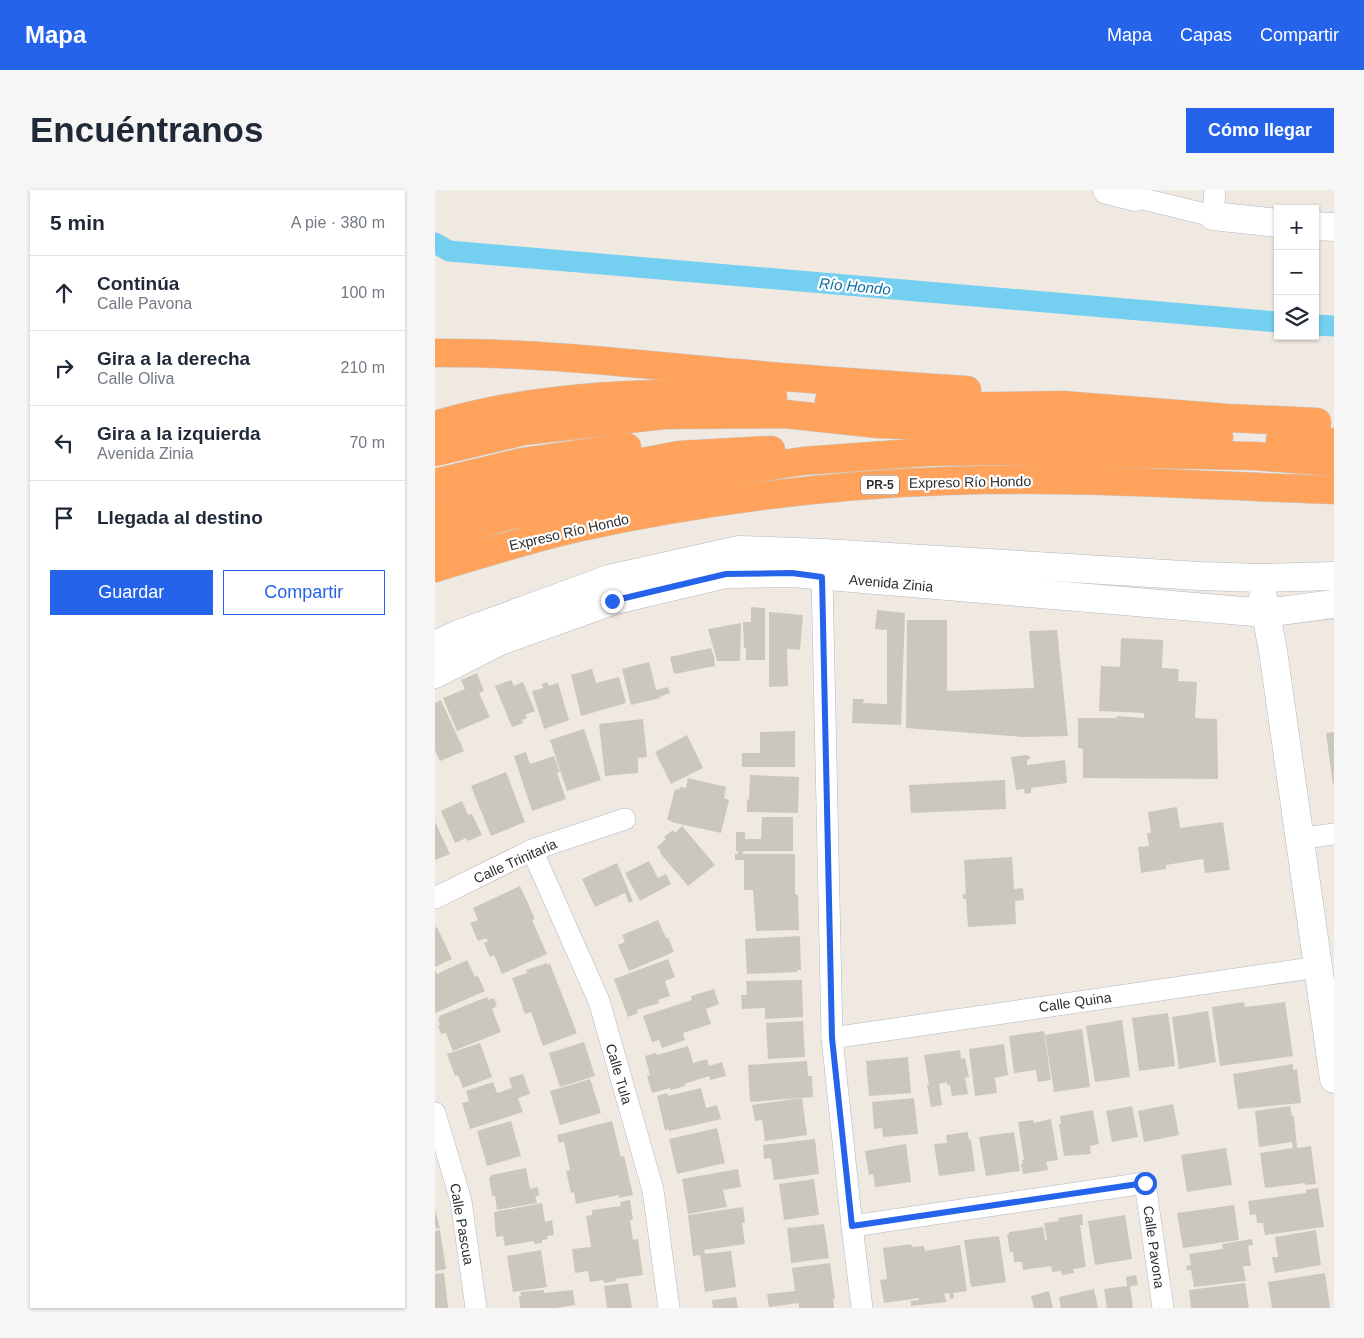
<!DOCTYPE html>
<html lang="es">
<head>
<meta charset="utf-8">
<style>
	body { margin:0; font-family:Arial,sans-serif; background:#f6f6f7; color:#1f2937 }
	.controls { position:absolute; right:15px; top:15px; display:grid; overflow:hidden; border-radius:0px; box-shadow:0 1px 4px #0004 }
	.controls button { width:45px; height:45px; display:grid; place-items:center; padding:0; border:0; border-bottom:1px solid #e0e1e3; background:#fff; color:#1f2937; font:25px sans-serif }
	.stop { position:absolute; width:15px; height:15px; margin:-11px; border:4px solid #2563eb; border-radius:50%; background:#fff }
	.stop.end { background:#2563eb; border-color:#fff; box-shadow:0 1px 5px #0008 }
	.list { margin:0; padding:0; list-style:none }
	h2 { display:flex; justify-content:space-between; align-items:center; height:65px; margin:0; padding:0 20px; font-size:21px }
	h2 small { font-size:16px; font-weight:400; color:#747a83 }
	.list li { display:grid; grid-template-columns:32px 1fr auto; gap:15px; align-items:center; box-sizing:border-box; height:75px; padding:0 20px; border-top:1px solid #e0e1e3 }
	.list b { display:block; font-size:19px; white-space:nowrap }
	.list p { margin:0; font-size:16px; white-space:nowrap; color:#747a83 }
	.list em { font-size:16px; font-style:normal; color:#747a83 }
	.actions { display:flex; gap:10px; padding:15px 20px }
	.actions a { flex:1; padding:11px 0; border:1px solid #2563eb; border-radius:0px; text-align:center; font-size:18px; color:#2563eb }
	.actions .main { background:#2563eb; color:#fff }
	.icon { flex:none; width:28px; height:28px; fill:none; stroke:currentColor; stroke-width:2; stroke-linecap:round; stroke-linejoin:round }
	.map { position:relative; flex:none; width:899px; height:1118px; overflow:hidden; border-radius:0px }
	header { display:flex; align-items:center; gap:30px; box-sizing:border-box; height:70px; padding:0 25px; background:#2563eb; color:#fff }
	header strong { font-size:24px }
	nav { display:flex; gap:28px; margin-inline-start:auto; font-size:18px }
	.intro { display:flex; align-items:center; justify-content:space-between; box-sizing:border-box; height:120px; padding:0 30px }
	h1 { margin:0; font-size:35px }
	.button { padding:12px 22px; border-radius:0px; background:#2563eb; color:#fff; font-size:18px; font-weight:700 }
	main { display:flex; gap:30px; padding:0 30px }
	aside { flex:1; background:#fff; border-radius:0px; box-shadow:0 1px 4px #0004 }
	.map>svg:first-child { display:block }
</style>
</head>
<body>
<header>
<strong>Mapa</strong>
<nav><a>Mapa</a><a>Capas</a><a>Compartir</a></nav>
</header>
<div class="intro"><h1>Encuéntranos</h1><a class="button">Cómo llegar</a></div>
<main>
<aside>
<h2>5 min<small>A pie · 380 m</small></h2>
<ul class="list">
<li><svg class="icon" aria-label="ahead" viewBox="0 0 24 24"><path d="M12 20V5M6 11l6-6 6 6"/></svg><div><b>Continúa</b><p>Calle Pavona</p></div><em>100 m</em></li>
<li><svg class="icon" aria-label="right" viewBox="0 0 24 24"><path d="M7 20v-9h11M14 6l5 5-5 5"/></svg><div><b>Gira a la derecha</b><p>Calle Oliva</p></div><em>210 m</em></li>
<li><svg class="icon" aria-label="left" viewBox="0 0 24 24"><path d="M17 20v-9H6M10 6l-5 5 5 5"/></svg><div><b>Gira a la izquierda</b><p>Avenida Zinia</p></div><em>70 m</em></li>
<li><svg class="icon" aria-label="arrive" viewBox="0 0 24 24"><path d="M6 21V4h12l-3 4 3 4H6"/></svg><div><b>Llegada al destino</b></div></li>
</ul>
<div class="actions"><a class="main">Guardar</a><a>Compartir</a></div>
</aside>
<div class="map">
<svg width="899" height="1118" viewBox="0 0 899 1118">
	<rect width="100%" height="100%" fill="#efe9e1"/>
	<g fill="none" stroke-linecap="round" stroke-linejoin="round">
		<!-- canal -->
		<g stroke="#75cff0" stroke-width="21">
			<path d="M0 53 14 61 843 132"/>
			<path d="M880 135 899 136"/>
		</g>
	</g>
	<!-- building -->
	<g fill="#cbc7bf">
		<path d="M316 417 330 418V470H311V458H309L308 432H316Z"/>
		<path d="M442 420 470 423 466 535 417 533 418 509H429L428 513 452 514V440L440 439Z"/>
		<path d="M334 422 368 425 365 460 352 459 353 496 334 497Z"/>
		<path d="M472 430H512V501L599 498 594 441 622 440 633 546 589 547 471 538Z"/>
		<path d="M306 433 305 471H282L273 439Z"/>
		<path d="M686 448 728 450 727 478 744 479 743 491 762 492 760 528 782 529 783 589 648 588V559L643 558V528H682V526L709 528V523L664 521 666 476 685 477Z"/>
		<path d="M276 458 279 467 280 476 239 484 235 467Z"/>
		<path d="M214 472 221 500 233 497 235 503 224 507 225 508 196 515 187 479Z"/>
		<path d="M157 479 161 493 184 487 191 513 146 526 136 485Z"/>
		<path d="M42 483 49 501 44 503 55 527 22 541 8 508 30 499 26 490Z"/>
		<path d="M76 490 79 496 88 492 100 521 90 525 92 528 87 530 88 533 77 537 60 496Z"/>
		<path d="M112 492 114 496 123 493 134 530 109 539 97 501 108 498 107 494Z"/>
		<path d="M6 510 29 561 5 571 0 560V513Z"/>
		<path d="M208 529 212 567 203 568V583L170 586 164 534Z"/>
		<path d="M149 539 166 590 132 601 115 550Z"/>
		<path d="M360 541V577H307V563H325V542Z"/>
		<path d="M899 542V595H898L891 543Z"/>
		<path d="M252 545 268 578 236 594 220 562Z"/>
		<path d="M91 562 95 574 119 566 125 582 122 583 131 609 97 621 79 566Z"/>
		<path d="M591 565 595 566V569L592 570V575L630 570 632 593 596 598V603L590 604 589 599 581 600 576 567Z"/>
		<path d="M71 582 90 632 56 646 36 596Z"/>
		<path d="M315 585 364 587 363 623 312 622V609L314 610Z"/>
		<path d="M253 588 291 597 289 608 294 610 286 643 236 632 237 631 232 630 240 599 244 600 245 597 251 598Z"/>
		<path d="M570 590 571 619 476 623 474 595Z"/>
		<path d="M27 611 33 625 37 624 47 645 33 651 31 648 20 653 6 621Z"/>
		<path d="M742 617 745 638 788 632 795 680 770 683 768 669 731 675V679L706 683 703 657 714 656 712 643H716L713 622Z"/>
		<path d="M327 627H358V661H308V664H360V704L363 705 364 740 321 741 318 700H309V670H300V664H303V661H301V642H310V649H326Z"/>
		<path d="M0 632 15 664 0 670Z"/>
		<path d="M247 636 280 675 253 696 225 663 226 662 222 657 231 649 229 647 238 640 240 643Z"/>
		<path d="M577 667 579 699 588 698 589 710 580 711 581 734 533 737 531 709H528V704H531L529 670Z"/>
		<path d="M214 671 223 688 231 684 236 694 205 711 190 683Z"/>
		<path d="M182 673 198 711 194 713 190 703 160 717 147 689Z"/>
		<path d="M85 696 100 729 97 730 112 764 67 784 59 765 55 767 49 753 53 751 51 748 43 751 35 733 43 730 38 718Z"/>
		<path d="M223 730 231 748 233 747 239 762 194 781 183 755 190 752 187 745Z"/>
		<path d="M2 737 17 769 0 777V738Z"/>
		<path d="M365 746 366 780H362V782L312 784 310 749Z"/>
		<path d="M233 769 240 787 230 791 235 806 223 810 224 813 202 820 203 823 193 827 179 789Z"/>
		<path d="M32 770 40 787 43 786 50 801 0 823V779L2 784Z"/>
		<path d="M112 773V775L115 774 142 843 108 856 96 822 90 824 77 788 92 783 91 780Z"/>
		<path d="M367 790 368 827 330 829V818L307 819 306 805H312L311 791Z"/>
		<path d="M279 799 284 814 271 819 276 834 248 843 250 850 227 858 224 850 217 852 208 826 257 810 256 806Z"/>
		<path d="M52 807 53 810 59 808 62 816 57 819 66 842 18 861 11 843 6 844 3 836 5 835 3 828H5L4 826Z"/>
		<path d="M809 812 810 817 850 812 858 866 785 876 777 817Z"/>
		<path d="M773 821 781 872 744 879 737 827Z"/>
		<path d="M733 823 740 876 704 881 697 828Z"/>
		<path d="M687 830 695 887 660 892 651 836Z"/>
		<path d="M368 831 370 867 333 869 331 833Z"/>
		<path d="M647 839 655 897 619 902 610 845Z"/>
		<path d="M609 841 616 890 603 892 601 880 579 883 574 846Z"/>
		<path d="M149 852 160 886 125 897 114 863Z"/>
		<path d="M45 853 57 887 28 898 23 885 20 886 12 864Z"/>
		<path d="M569 854 573 885 560 888 562 903 540 906 534 859Z"/>
		<path d="M253 856 258 873 272 869 274 876 287 872 291 886 275 890 274 886 249 894 250 896 235 900V898L217 903 212 886 215 885 210 866 221 863 222 865Z"/>
		<path d="M525 860 526 869 530 868 534 887 530 888 533 904 517 906 515 895H512V892L504 894 507 915 496 917 492 895H494L489 865Z"/>
		<path d="M473 867 476 903 434 906 431 871Z"/>
		<path d="M372 871 373 886H377L378 907 315 912 313 875Z"/>
		<path d="M858 874V880L862 879 866 913 803 919 798 884Z"/>
		<path d="M88 884 95 904 83 908 88 922 35 939 27 913 34 911 31 901 58 892 62 903 77 898 74 888Z"/>
		<path d="M155 889 166 923 125 935 115 901Z"/>
		<path d="M266 898 271 918 282 915 286 929 234 941V939L230 940 222 906 232 903 233 906Z"/>
		<path d="M367 908 372 945 330 951 327 930 320 931 317 915Z"/>
		<path d="M479 908 483 944 448 947 447 938 439 939 437 912Z"/>
		<path d="M738 914 744 945 709 952 703 921Z"/>
		<path d="M697 916 703 947 677 952 671 921Z"/>
		<path d="M855 916 857 926H859L862 958 876 956 881 994 870 995V993L830 998 825 963 858 958 857 952 824 957 820 921Z"/>
		<path d="M658 920 664 954 655 956 656 964 629 966 624 934H626L625 926Z"/>
		<path d="M616 929 623 970 611 972 613 980 588 984 586 974 588 973 587 970H589L583 932 598 930 599 933Z"/>
		<path d="M76 931 86 966 52 976 42 941Z"/>
		<path d="M177 931 186 967 189 966 198 1005 184 1008V1005L141 1014 139 1002 136 1003 131 981 135 980 129 952 124 953 122 945Z"/>
		<path d="M282 938 290 973 242 984 234 949Z"/>
		<path d="M533 942 534 950 536 949 540 981 504 986 499 954 512 953 511 945Z"/>
		<path d="M579 942 585 981 551 986 544 947Z"/>
		<path d="M380 949 384 984 339 990 336 968 329 969 328 955Z"/>
		<path d="M471 954 476 992 440 997 438 984 434 985 430 961Z"/>
		<path d="M791 958 797 995 752 1002 746 965Z"/>
		<path d="M91 978 95 999 103 997 104 1006H100L102 1013 62 1020 60 1006H57L54 987H56V985Z"/>
		<path d="M303 979 306 997 288 1000 292 1017 253 1024 247 989Z"/>
		<path d="M379 989 384 1025 349 1030 344 994Z"/>
		<path d="M883 998 889 1037 830 1045 828 1033H822L821 1024 815 1025 813 1011 871 1003V1000Z"/>
		<path d="M195 1010 198 1030H195L198 1050 203 1049 208 1085 180 1089 181 1091 169 1093 168 1090 155 1092 153 1081 140 1083 137 1059 156 1057 151 1026 157 1025V1020L186 1016 185 1012Z"/>
		<path d="M107 1013 110 1032 117 1030 119 1045 112 1046 113 1049 107 1050V1053L99 1054V1051L70 1056 68 1046 61 1047 59 1022Z"/>
		<path d="M799 1015 804 1050 748 1058 742 1023Z"/>
		<path d="M308 1017 310 1033H307L310 1054 269 1060 270 1064 296 1061 301 1097 270 1102 265 1065 258 1066 253 1025Z"/>
		<path d="M0 1020 5 1038 1 1039 0 1035Z"/>
		<path d="M647 1024 648 1035H645L651 1077 638 1079 639 1083 627 1085 626 1081 617 1082 616 1076 588 1080 587 1072H579L578 1062H575L572 1044H574V1042L608 1037 610 1050H612L609 1033 624 1031 623 1028Z"/>
		<path d="M690 1025 697 1069 660 1075 653 1031Z"/>
		<path d="M389 1034 394 1068 356 1073 352 1038Z"/>
		<path d="M5 1040 11 1079 0 1081V1041Z"/>
		<path d="M881 1040 886 1075 840 1083 837 1067H843L840 1047Z"/>
		<path d="M564 1046 571 1092 536 1097 529 1050Z"/>
		<path d="M817 1049 818 1055 813 1056 816 1076H808L811 1091 759 1097 756 1080H752L751 1076 756 1075 754 1064 788 1059 787 1054Z"/>
		<path d="M476 1054 477 1057 489 1056 490 1061 525 1055 532 1101 518 1103 519 1108 515 1109 514 1103 509 1104 512 1112 476 1116V1111L484 1110V1108L449 1113 445 1090 452 1089 448 1058Z"/>
		<path d="M106 1060 112 1097 78 1102 72 1066Z"/>
		<path d="M395 1073 400 1109H398L399 1118H364V1113L334 1117 332 1104 360 1101 357 1078Z"/>
		<path d="M9 1083 13 1118H0V1084Z"/>
		<path d="M890 1083 895 1118H837L833 1092Z"/>
		<path d="M701 1085 703 1095 695 1096 698 1118H672L669 1099 692 1096 691 1087Z"/>
		<path d="M193 1093 197 1118H172L169 1096Z"/>
		<path d="M810 1093 814 1118H756L754 1100Z"/>
		<path d="M659 1099 663 1118H626L624 1107Z"/>
		<path d="M109 1100V1103L138 1100 140 1115 121 1118H85L84 1106H86L85 1102Z"/>
		<path d="M614 1101 618 1118H599L596 1106Z"/>
		<path d="M301 1107 303 1118H278L277 1110Z"/>
	</g>
	<g fill="none" stroke-linecap="round" stroke-linejoin="round">
		<!-- street casing -->
		<g stroke="#b4b7c1" stroke-width="22">
			<g id="street">
				<path d="M700 7 778 26 780 0"/>
				<path d="M389 371 387 387 397 848 417 1036 427 1118"/>
				<path d="M864 649 899 644"/>
				<path d="M97 660 164 811 218 1000 234 1118"/>
				<path d="M0 708 97 660 190 629"/>
				<path d="M397 848 883 777"/>
				<path d="M0 923 26 1011 41 1118"/>
				<path d="M417 1036 710 993 728 1118"/>
			</g>
		</g>
		<!-- secondary casing -->
		<g stroke="#b4b7c1" stroke-width="29">
			<g id="secondary">
				<path d="M672 0 700 7"/>
				<path d="M778 26 843 33"/>
				<path d="M880 36 899 37"/>
				<path d="M828 407 838 461 899 889"/>
				<path d="M0 455 24 444 174 389 304 360 389 363 764 386 825 388 899 386"/>
				<path d="M0 484 65 451 177 411 291 384 357 383 831 423 899 414"/>
			</g>
		</g>
		<!-- highway casing -->
		<g stroke="#c9c9c9" stroke-width="29">
			<g id="highway">
				<path d="M0 163C101 162 201 174 302 183 379 190 455 195 532 200"/>
				<path d="M394 211 490 217 627 215 793 228 882 232"/>
				<path d="M0 235C109 203 226 200 338 207"/>
				<path d="M845 250 899 252"/>
				<path d="M0 262 89 241 229 225 350 224 443 234 784 247"/>
				<path d="M0 293 87 272 192 257"/>
				<path d="M0 322 101 292 244 265 336 260"/>
				<path d="M0 350 72 326 270 286 368 271 492 262 559 261 819 266 899 272"/>
				<path d="M0 378C47 364 93 349 141 338 262 312 386 295 511 291 640 286 770 296 899 300"/>
			</g>
		</g>
		<!-- street -->
		<use href="#street" stroke="#fff" stroke-width="21"/>
		<!-- secondary -->
		<use href="#secondary" stroke="#fff" stroke-width="28"/>
		<!-- highway -->
		<use href="#highway" stroke="#ffa35c" stroke-width="28"/>
	</g>
	<g fill="none" stroke-linecap="round" stroke-linejoin="round">
		<!-- route -->
		<path stroke="#2563eb" stroke-width="6" d="M177 411 291 384 357 383 387 387 397 848 417 1036 710 993"/>
	</g>
	<g text-anchor="middle" dominant-baseline="central" stroke-width="4.5" stroke-linejoin="round" paint-order="stroke">
		<!-- shield labels -->
		<rect fill="#fff" stroke="#6d6d6d" stroke-width="1" x="426" y="285.5" width="38" height="19" rx="4"/>
		<g font-size="12" font-weight="bold" fill="#2e2e2e">
			<text x="445" y="295">PR-5</text>
		</g>
		<!-- street labels -->
		<g font-size="14" fill="#2e2e2e" stroke="#fff">
			<text transform="translate(535 292) rotate(-1)">Expreso Río Hondo</text>
			<text transform="translate(134 342) rotate(-13)">Expreso Río Hondo</text>
			<text transform="translate(456 393) rotate(5)">Avenida Zinia</text>
			<text transform="translate(80 671) rotate(-24)">Calle Trinitaria</text>
			<text transform="translate(640 812) rotate(-8)">Calle Quina</text>
			<text transform="translate(184 884) rotate(74)">Calle Tula</text>
			<text transform="translate(27 1034) rotate(80)">Calle Pascua</text>
			<text transform="translate(719 1057) rotate(82)">Calle Pavona</text>
		</g>
		<!-- water labels -->
		<g font-size="15" font-style="italic" fill="#0d6fa3" stroke="#fff">
			<text transform="translate(420 96) rotate(5)">Río Hondo</text>
		</g>
	</g>
</svg>
<div class="controls">
<button>+</button>
<button>−</button>
<button><svg class="icon" aria-label="layers" viewBox="0 0 24 24"><path d="M12 4l9 5-9 5-9-5zM3 14l9 5 9-5"/></svg></button>
</div>
<div class="stop" style="left:710px;top:993px"></div>
<div class="stop end" style="left:177px;top:411px"></div>
</div>
</main>
</body>
</html>
